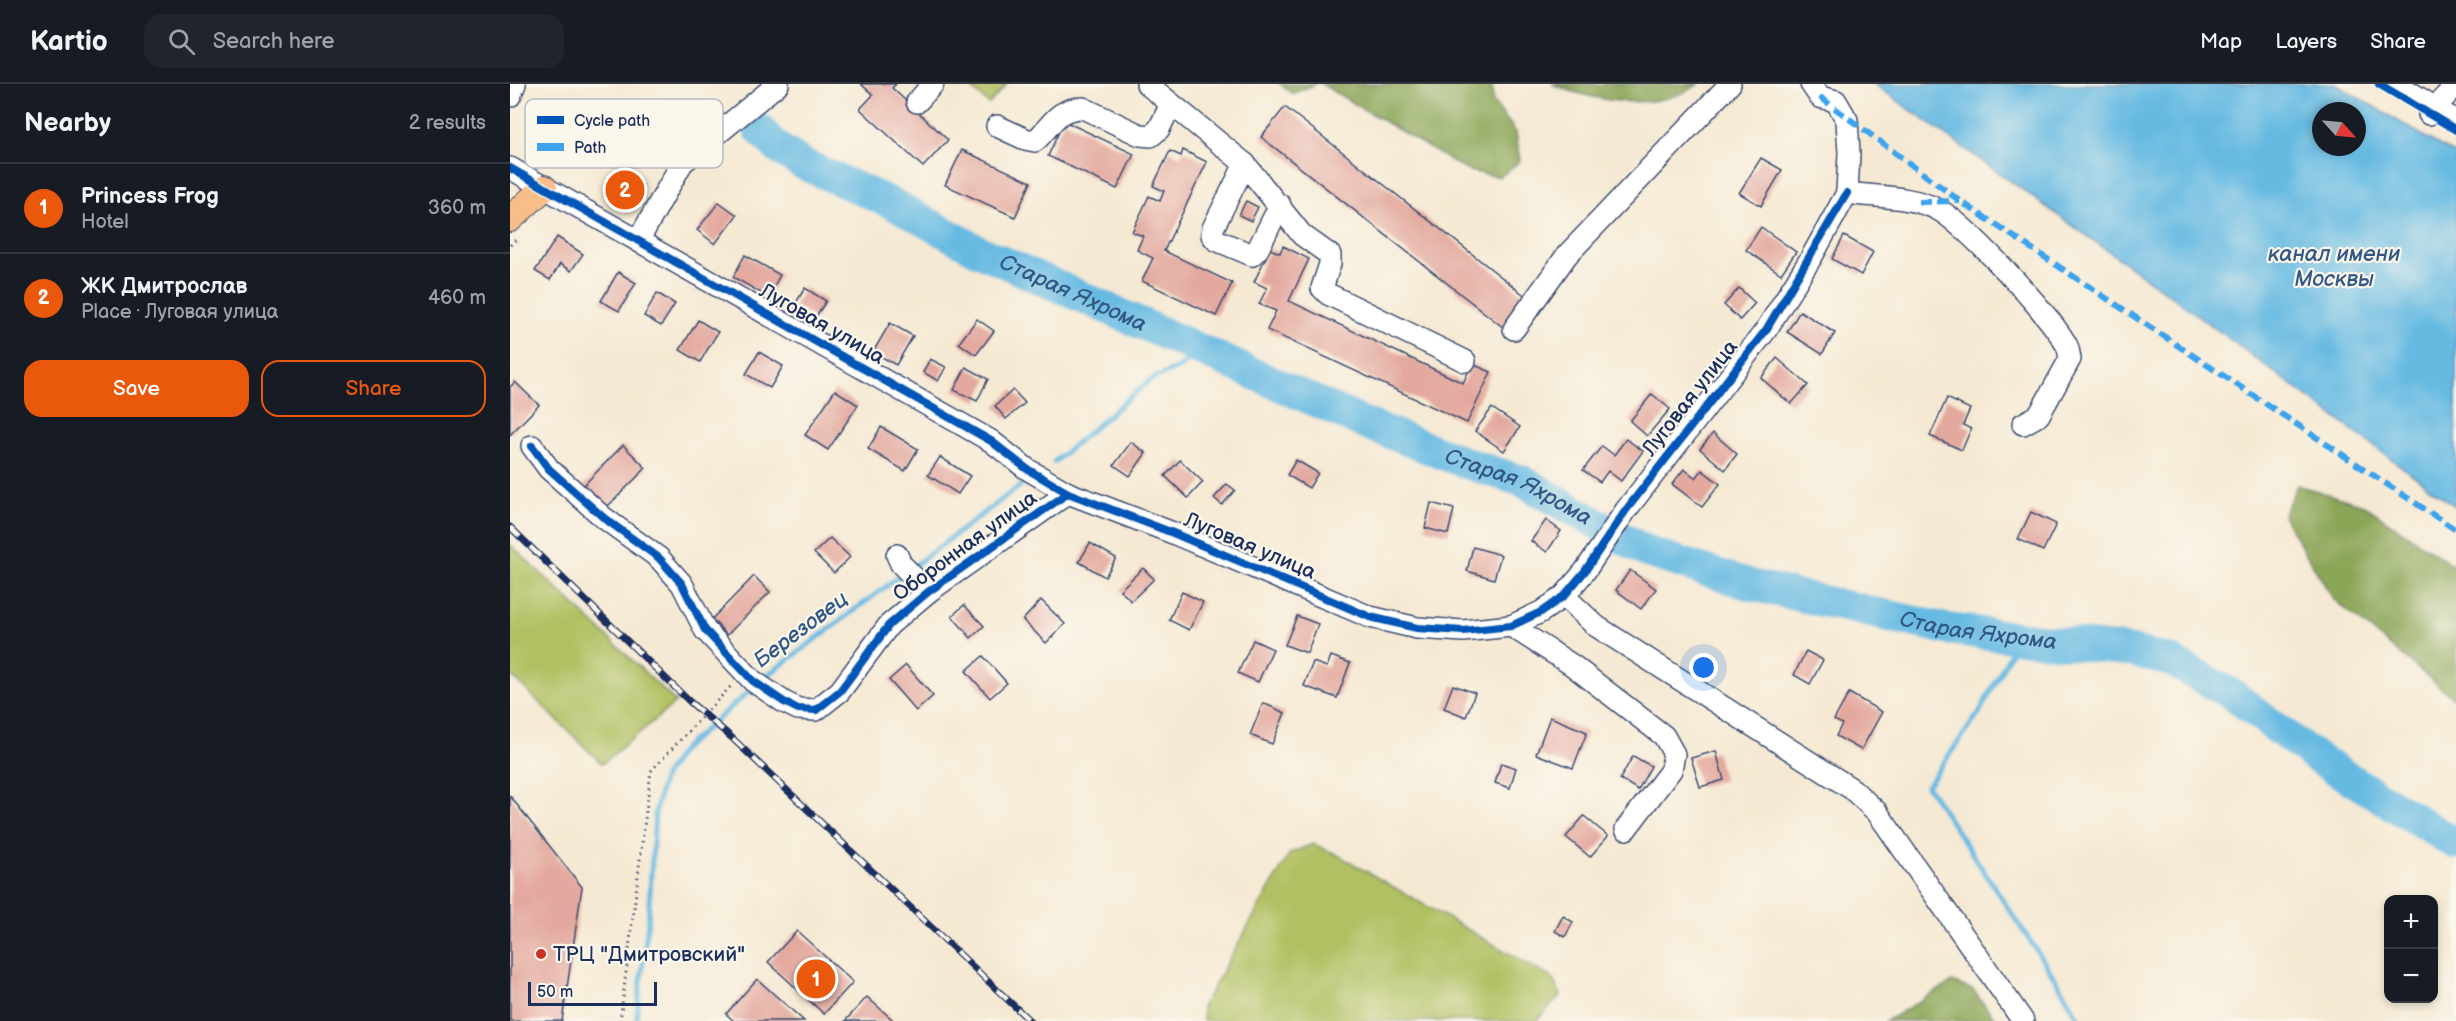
<!DOCTYPE html>
<html lang="en">
<head>
<meta charset="utf-8">
<style>
	body { margin:0; font-family:"Balsamiq Sans",sans-serif; background:#20242c; color:#f1f3f6 }
	.controls { position:absolute; right:18px; bottom:18px; display:grid; overflow:hidden; border-radius:12px; box-shadow:0 3px 9px #0003 }
	.controls button { width:54px; height:54px; display:grid; place-items:center; padding:0; border:0; border-bottom:2px solid #363941; background:#171b24; color:#f1f3f6; font:30px sans-serif }
	.compass { position:absolute; left:1802px; top:18px; width:54px; height:54px; border-radius:50%; background:#171b24; box-shadow:0 3px 9px #0003; rotate:117deg }
	.scale { position:absolute; left:18px; bottom:15px; width:129px; box-sizing:border-box; padding-left:6px; border:3px solid #1b2f5e; border-top:0; font-size:16px; line-height:21px; white-space:nowrap; color:#1b2f5e; -webkit-text-stroke:4px #fbf7ec; paint-order:stroke }
	.you { position:absolute; left:1194px; top:584px; width:21px; height:21px; margin:-15px; border:4px solid #fff; border-radius:50%; background:#1a73e8; box-shadow:0 0 0 9px #1a73e833 }
	.badge { display:grid; place-items:center; width:39px; height:39px; border-radius:50%; background:#ea580c; color:#fff; font-size:20px; font-weight:700 }
	.pin { position:absolute; translate:-50% -50%; border:3px solid #fff; box-shadow:0 2px 6px #0006 }
	.list { margin:0; padding:0; list-style:none }
	h2 { display:flex; justify-content:space-between; align-items:center; height:78px; margin:0; padding:0 24px; font-size:26px }
	h2 small { font-size:20px; font-weight:400; color:#9ea1a6 }
	.list li { display:grid; grid-template-columns:39px 1fr auto; gap:18px; align-items:center; box-sizing:border-box; height:90px; padding:0 24px; border-top:2px solid #363941 }
	.list b { display:block; font-size:22px; white-space:nowrap }
	.list p { margin:0; font-size:20px; white-space:nowrap; color:#9ea1a6 }
	.list em { font-size:20px; font-style:normal; color:#9ea1a6 }
	.actions { display:flex; gap:12px; padding:18px 24px }
	.actions a { flex:1; padding:14px 0; border:2px solid #ea580c; border-radius:18px; text-align:center; font-size:21px; color:#ea580c }
	.actions .main { background:#ea580c; color:#fff }
	.icon { flex:none; width:33px; height:33px; fill:none; stroke:currentColor; stroke-width:2; stroke-linecap:round; stroke-linejoin:round }
	.map { position:relative; flex:none; width:1946px; height:937px; overflow:hidden }
	header { display:flex; align-items:center; gap:36px; box-sizing:border-box; height:84px; padding:0 30px; background:#171b24; border-bottom:2px solid #363941 }
	header strong { font-size:28px }
	nav { display:flex; gap:33px; margin-inline-start:auto; font-size:21px }
	.search { width:420px; height:54px; background:#20242c; display:flex; align-items:center; gap:15px; box-sizing:border-box; padding:0 21px; border-radius:18px; color:#9ea1a6; font-size:22px }
	main { display:flex }
	aside { flex:1; background:#171b24 }
	.map>svg:first-child { display:block }
</style>
</head>
<body>
<header>
<strong>Kartio</strong>
<div class="search"><svg class="icon" aria-label="search" viewBox="0 0 24 24"><circle cx="10" cy="10" r="6"/><path d="M15 15l6 6"/></svg>Search here</div>
<nav><a>Map</a><a>Layers</a><a>Share</a></nav>
</header>
<main>
<aside>
<h2>Nearby<small>2 results</small></h2>
<ul class="list">
<li><span class="badge">1</span><div><b>Princess Frog</b><p>Hotel</p></div><em>360 m</em></li>
<li><span class="badge">2</span><div><b>ЖК Дмитрослав</b><p>Place · Луговая улица</p></div><em>460 m</em></li>
</ul>
<div class="actions"><a class="main">Save</a><a>Share</a></div>
</aside>
<div class="map">
<svg width="1946" height="937" viewBox="0 0 1946 937">
	<rect width="100%" height="100%" fill="#fbf7ec"/>
	<filter id="ink" filterUnits="userSpaceOnUse"><feTurbulence type="fractalNoise" baseFrequency=".0167" numOctaves="2"/><feDisplacementMap in="SourceGraphic" scale="12" xChannelSelector="R" yChannelSelector="G"/><feConvolveMatrix kernelMatrix="1 2 1 2 8 2 1 2 1" color-interpolation-filters="sRGB"/></filter>
	<filter id="wash" filterUnits="userSpaceOnUse"><feTurbulence type="fractalNoise" baseFrequency=".008" numOctaves="4" result="noise"/><feDisplacementMap in="SourceGraphic" scale="24" xChannelSelector="R" yChannelSelector="G"/><feGaussianBlur stdDeviation="1.35" result="paint"/><feColorMatrix in="noise" values="0 0 0 0 0 0 0 0 0 0 0 0 0 0 0 0 0 1.4 0 .05"/><feComposite in="paint" operator="in"/></filter>
	<g filter="url(#wash)">
		<rect width="100%" height="100%" fill="#f5e9d3"/>
		<!-- green -->
		<g fill="#b1c062" stroke="#667860" stroke-width="1.5">
			<path d="M469 0H497L479 20 463 6Z"/>
			<path d="M0 460 166 618 92 680 0 590Z"/>
			<path d="M803 760 826 770 1042 894 1051 911 1026 937H693L692 923 780 769Z"/>
		</g>
		<!-- forest -->
		<g fill="#8ca658" stroke="#546a5b" stroke-width="1.5">
			<path d="M770 0H806L782 10Z"/>
			<path d="M811 0H982L983 17 1006 48 1010 77 990 93 958 87Z"/>
			<path d="M1042 0H1189C1148 29 1085 18 1042 0Z"/>
			<path d="M1787 401 1854 421 1946 484V616L1823 515 1773 432Z"/>
			<path d="M1442 898 1463 906 1487 937H1376Z"/>
		</g>
		<!-- water -->
		<path fill="#66bae2" stroke="#4074a0" stroke-width="1.5" fill-rule="evenodd" d="M1364 0H1825L1946 71V423L1660 211ZM1811 27H1847V63H1811Z"/>
		<g fill="none" stroke-linecap="round" stroke-linejoin="round">
			<!-- stream -->
			<g stroke="#66bae2" stroke-width="5">
				<path d="M544 378 640 296 672 282 678 276V262"/>
				<path d="M401 484 514 399"/>
				<path d="M1509 553 1469 629 1417 702 1550 902 1570 937"/>
				<path d="M250 597 394 489"/>
				<path d="M126 937 138 838 145 729 154 692 173 665 243 604"/>
			</g>
			<!-- river -->
			<path stroke="#66bae2" stroke-width="32" id="s1" d="M249 45 269 65 293 80 383 120 469 167 854 339 959 380 1012 397 1137 468 1241 501 1437 545 1622 567 1661 577 1723 611 1805 673 1946 760"/>
		</g>
		<g id="blocks">
			<!-- building -->
			<g fill="#e3a89e">
				<path d="M351 0H386L382 4 438 56 413 83 350 25 363 11Z"/>
				<path d="M775 23 1018 214 994 244 751 53Z"/>
				<path d="M554 37 624 70 607 105 538 72Z"/>
				<path d="M452 66 521 98 505 133 435 101Z"/>
				<path d="M673 66 697 78 654 167 722 199 706 232 632 197 643 174 627 166 633 152 622 148 639 112 650 117 654 107 643 102 660 67 671 72Z"/>
				<path d="M1251 74 1272 86 1251 122 1229 109Z"/>
				<path d="M111 88 133 101 120 124 98 111Z"/>
				<path d="M736 117 748 123 741 137 729 131Z"/>
				<path d="M209 118 227 131 205 160 187 146Z"/>
				<path d="M1251 143 1286 168 1271 190 1236 166Z"/>
				<path d="M1334 152 1363 168 1351 191 1322 175Z"/>
				<path d="M47 153 73 170 61 187 50 180 40 196 25 187Z"/>
				<path d="M773 162 799 175 779 217 953 299 962 280 981 288 957 339 757 246 766 227 749 220 757 204 744 198 760 165 770 169Z"/>
				<path d="M235 171 270 191 258 213 223 193Z"/>
				<path d="M108 188 126 199 109 227 91 217Z"/>
				<path d="M295 204 316 217 305 234 284 222Z"/>
				<path d="M1229 204 1245 219 1230 236 1214 221Z"/>
				<path d="M147 209 165 220 151 242 134 232Z"/>
				<path d="M1290 227 1325 249 1312 270 1277 248Z"/>
				<path d="M467 235 484 247 466 271 449 259Z"/>
				<path d="M188 236 208 248 190 278 170 266Z"/>
				<path d="M380 239 403 252 386 281 363 268Z"/>
				<path d="M249 268 273 282 260 304 236 290Z"/>
				<path d="M1267 274 1298 301 1281 320 1251 294Z"/>
				<path d="M420 275 436 283 428 297 413 288Z"/>
				<path d="M456 283 478 295 467 317 444 306Z"/>
				<path d="M5 298 29 321 0 351V303Z"/>
				<path d="M325 306 348 321 318 366 295 351Z"/>
				<path d="M503 306 515 319 496 335 485 322Z"/>
				<path d="M1142 310 1160 325 1137 352 1120 337Z"/>
				<path d="M1437 314 1460 325 1453 341 1461 345 1452 366 1420 352Z"/>
				<path d="M982 324 1010 343 994 367 965 347Z"/>
				<path d="M371 343 408 365 395 387 358 365Z"/>
				<path d="M1203 349 1227 370 1215 386 1190 365Z"/>
				<path d="M1116 355 1133 367 1111 397 1098 387 1090 398 1073 386 1092 362 1104 371Z"/>
				<path d="M621 358 636 369 620 392 604 381Z"/>
				<path d="M113 361 136 384 96 424 73 402Z"/>
				<path d="M430 373 460 392 448 410 418 391Z"/>
				<path d="M670 376 693 398 678 414 655 392Z"/>
				<path d="M786 376 808 389 799 404 777 391Z"/>
				<path d="M1174 385 1186 394 1192 386 1210 400 1192 423 1162 400Z"/>
				<path d="M717 400 725 406 712 421 704 414Z"/>
				<path d="M921 419 944 425 938 450 915 444Z"/>
				<path d="M1521 428 1546 440 1533 467 1508 455Z"/>
				<path d="M1036 436 1051 447 1037 468 1021 457Z"/>
				<path d="M320 454 340 473 324 489 304 469Z"/>
				<path d="M580 459 606 474 595 493 569 478Z"/>
				<path d="M963 463 991 471 984 495 957 487Z"/>
				<path d="M633 484 644 495 621 517 610 506Z"/>
				<path d="M1120 486 1146 505 1131 525 1106 506Z"/>
				<path d="M244 492 260 508 217 551 202 535Z"/>
				<path d="M672 508 693 518 679 546 659 536Z"/>
				<path d="M531 516 555 540 536 559 513 536Z"/>
				<path d="M454 521 474 542 461 554 442 532Z"/>
				<path d="M787 532 808 540 797 569 775 561Z"/>
				<path d="M743 556 763 565 748 598 728 589Z"/>
				<path d="M1296 567 1313 576 1300 600 1284 591Z"/>
				<path d="M473 572 497 599 480 614 456 587Z"/>
				<path d="M821 572 840 579 827 614 794 602 803 578 817 583Z"/>
				<path d="M396 581 423 612 406 627 379 596Z"/>
				<path d="M943 601 965 609 956 633 934 624Z"/>
				<path d="M1339 609 1372 628 1351 666 1326 652 1332 640 1324 636Z"/>
				<path d="M753 619 775 629 762 660 740 651Z"/>
				<path d="M1040 633 1077 648 1063 684 1026 670Z"/>
				<path d="M1206 667 1214 696 1190 703 1181 674Z"/>
				<path d="M1123 672 1141 682 1128 706 1110 695Z"/>
				<path d="M991 679 1006 684 1000 704 985 699Z"/>
				<path d="M0 712 72 803 52 937H0Z"/>
				<path d="M1074 732 1098 752 1080 773 1056 753Z"/>
				<path d="M1053 832 1063 838 1055 853 1045 847Z"/>
				<path d="M287 847 343 898 314 930 258 878Z"/>
				<path d="M247 895 294 937H224L216 930Z"/>
				<path d="M357 913 384 937H335Z"/>
			</g>
		</g>
	</g>
	<g filter="url(#ink)">
		<use href="#blocks" fill-opacity="0" stroke="#3c4b70" stroke-width="1.5"/>
		<g fill="none" stroke-linecap="round" stroke-linejoin="round">
			<!-- minor casing -->
			<g stroke="#3c4b70" stroke-width="24">
				<g id="minor">
					<path d="M637 0 735 80 792 151 820 171V180L812 204 818 210 955 277"/>
					<path d="M1887 0 1946 37"/>
					<path d="M0 12 5 0"/>
					<path d="M407 18 423 0"/>
					<path d="M1919 30 1946 1"/>
					<path d="M487 42 515 55 525 57C542 42 546 24 573 24L630 51 641 52 649 45 661 20"/>
					<path d="M735 80 703 144 702 151 706 156 742 171 748 165 770 121"/>
					<path d="M0 84 481 357 517 385 558 409 663 449 860 533 907 544 953 547 1001 542 1031 528 1054 512 1075 487 1116 426 1256 246 1301 174 1337 109 1339 69 1337 36 1326 17 1310 13 1301 0"/>
					<path d="M1337 109C1366 113 1401 112 1427 125 1454 138 1543 234 1557 262 1559 266 1559 271 1560 275L1529 331 1513 340"/>
					<path d="M128 157 172 79 268 0"/>
					<path d="M1004 245 1057 171 1220 0"/>
					<path d="M22 362 39 385 94 434 149 474 172 500 195 546 243 597 274 618 288 625 306 626 330 607 379 541 418 508 558 409"/>
					<path d="M387 471 391 480 418 508"/>
					<path d="M1054 512 1086 542 1342 705 1367 728 1513 937"/>
					<path d="M1001 542 1062 581 1154 652 1164 670 1161 686 1116 745"/>
				</g>
			</g>
			<!-- major casing -->
			<g stroke="#3c4b70" stroke-width="28">
				<path id="major" d="M0 135 34 104"/>
			</g>
			<!-- path -->
			<g stroke="#3c4b70" stroke-width="3" stroke-dasharray="1.5 4.5" stroke-linecap="butt">
				<path d="M0 161 7 155"/>
				<path d="M110 937 141 687 222 601"/>
			</g>
			<!-- minor -->
			<use href="#minor" stroke="#fff" stroke-width="21"/>
			<!-- major -->
			<use href="#major" stroke="#f8bd88" stroke-width="26"/>
			<!-- rail casing -->
			<g stroke="#1b2f5e" stroke-width="7">
				<path id="rail" d="M0 443 180 618 221 653 520 937"/>
			</g>
			<!-- rail -->
			<use href="#rail" stroke="#fbf7ec" stroke-width="4.5" stroke-dasharray="14" stroke-linecap="butt"/>
			<!-- quiet -->
			<g stroke="#3da3ed" stroke-width="6" stroke-dasharray="12 6" stroke-linecap="butt">
				<path d="M1310 13 1450 117 1946 446"/>
				<path d="M1409 118 1450 117"/>
			</g>
			<!-- cycleway casing -->
			<g stroke="#fbf7ec" stroke-width="11">
				<g id="cycleway">
					<path d="M1869 0 1946 46"/>
					<path d="M0 84 481 357 517 385 558 409 663 449 860 533 907 544 953 547 1001 542 1031 528 1054 512 1075 487 1116 426 1256 246 1337 109"/>
					<path d="M22 362 39 385 94 434 149 474 172 500 195 546 243 597 274 618 288 625 306 626 330 607 379 541 418 508 558 409"/>
				</g>
			</g>
			<!-- cycleway -->
			<use href="#cycleway" stroke="#0057b8" stroke-width="8"/>
		</g>
	</g>
	<!-- markers -->
	<circle fill="#c8321e" stroke="#fbf7ec" stroke-width="2" cx="31" cy="870" r="6"/>
	<g text-anchor="middle" dominant-baseline="central" stroke-width="4.5" stroke-linejoin="round" paint-order="stroke">
		<!-- street labels -->
		<g font-size="21" fill="#1b2f5e" stroke="#fbf7ec">
			<text transform="translate(312 240) rotate(30)">Луговая улица</text>
			<text transform="translate(1180 314) rotate(-52)">Луговая улица</text>
			<text transform="translate(455 462) rotate(-36)">Оборонная улица</text>
			<text transform="translate(740 462) rotate(23)">Луговая улица</text>
		</g>
		<!-- poi labels -->
		<g font-size="21" fill="#1b2f5e" stroke="#fbf7ec" text-anchor="start">
			<text x="43" y="870">ТРЦ "Дмитровский"</text>
		</g>
		<!-- water labels -->
		<g font-size="22" font-style="italic" fill="#325986" stroke="#fbf7ec">
			<text x="1824" y="170">канал имени<tspan x="1824" dy="25">Москвы</tspan></text>
			<text stroke="none"><textPath href="#s1" startOffset="356">Старая Яхрома</textPath></text>
			<text stroke="none"><textPath href="#s1" startOffset="842">Старая Яхрома</textPath></text>
			<text transform="translate(291 546) rotate(-37)">Березовец</text>
			<text stroke="none"><textPath href="#s1" startOffset="1328">Старая Яхрома</textPath></text>
		</g>
	</g>
	<!-- legend -->
	<rect x="15" y="15" width="198" height="69" rx="9" fill="#fbf7ec" stroke="#b8bbc1" stroke-width="1.5"/>
	<rect x="27" y="32" width="27" height="8" fill="#0057b8"/>
	<rect x="27" y="59" width="27" height="8" fill="#3da3ed"/>
	<g font-size="16" fill="#1b2f5e">
		<text x="64" y="42">Cycle path</text>
		<text x="64" y="69">Path</text>
	</g>
</svg>
<div class="controls">
<button>+</button>
<button>−</button>
</div>
<svg class="compass" viewBox="-18 -18 36 36"><path d="M0-13l5 13h-10z" fill="#e53935"/><path d="M0 13l5-13h-10z" fill="#9ea1a6"/></svg>
<div class="scale">50 m</div>
<div class="you"></div>
<div class="pin badge" style="left:306px;top:895px">1</div>
<div class="pin badge" style="left:115px;top:106px">2</div>
</div>
</main>
</body>
</html>
